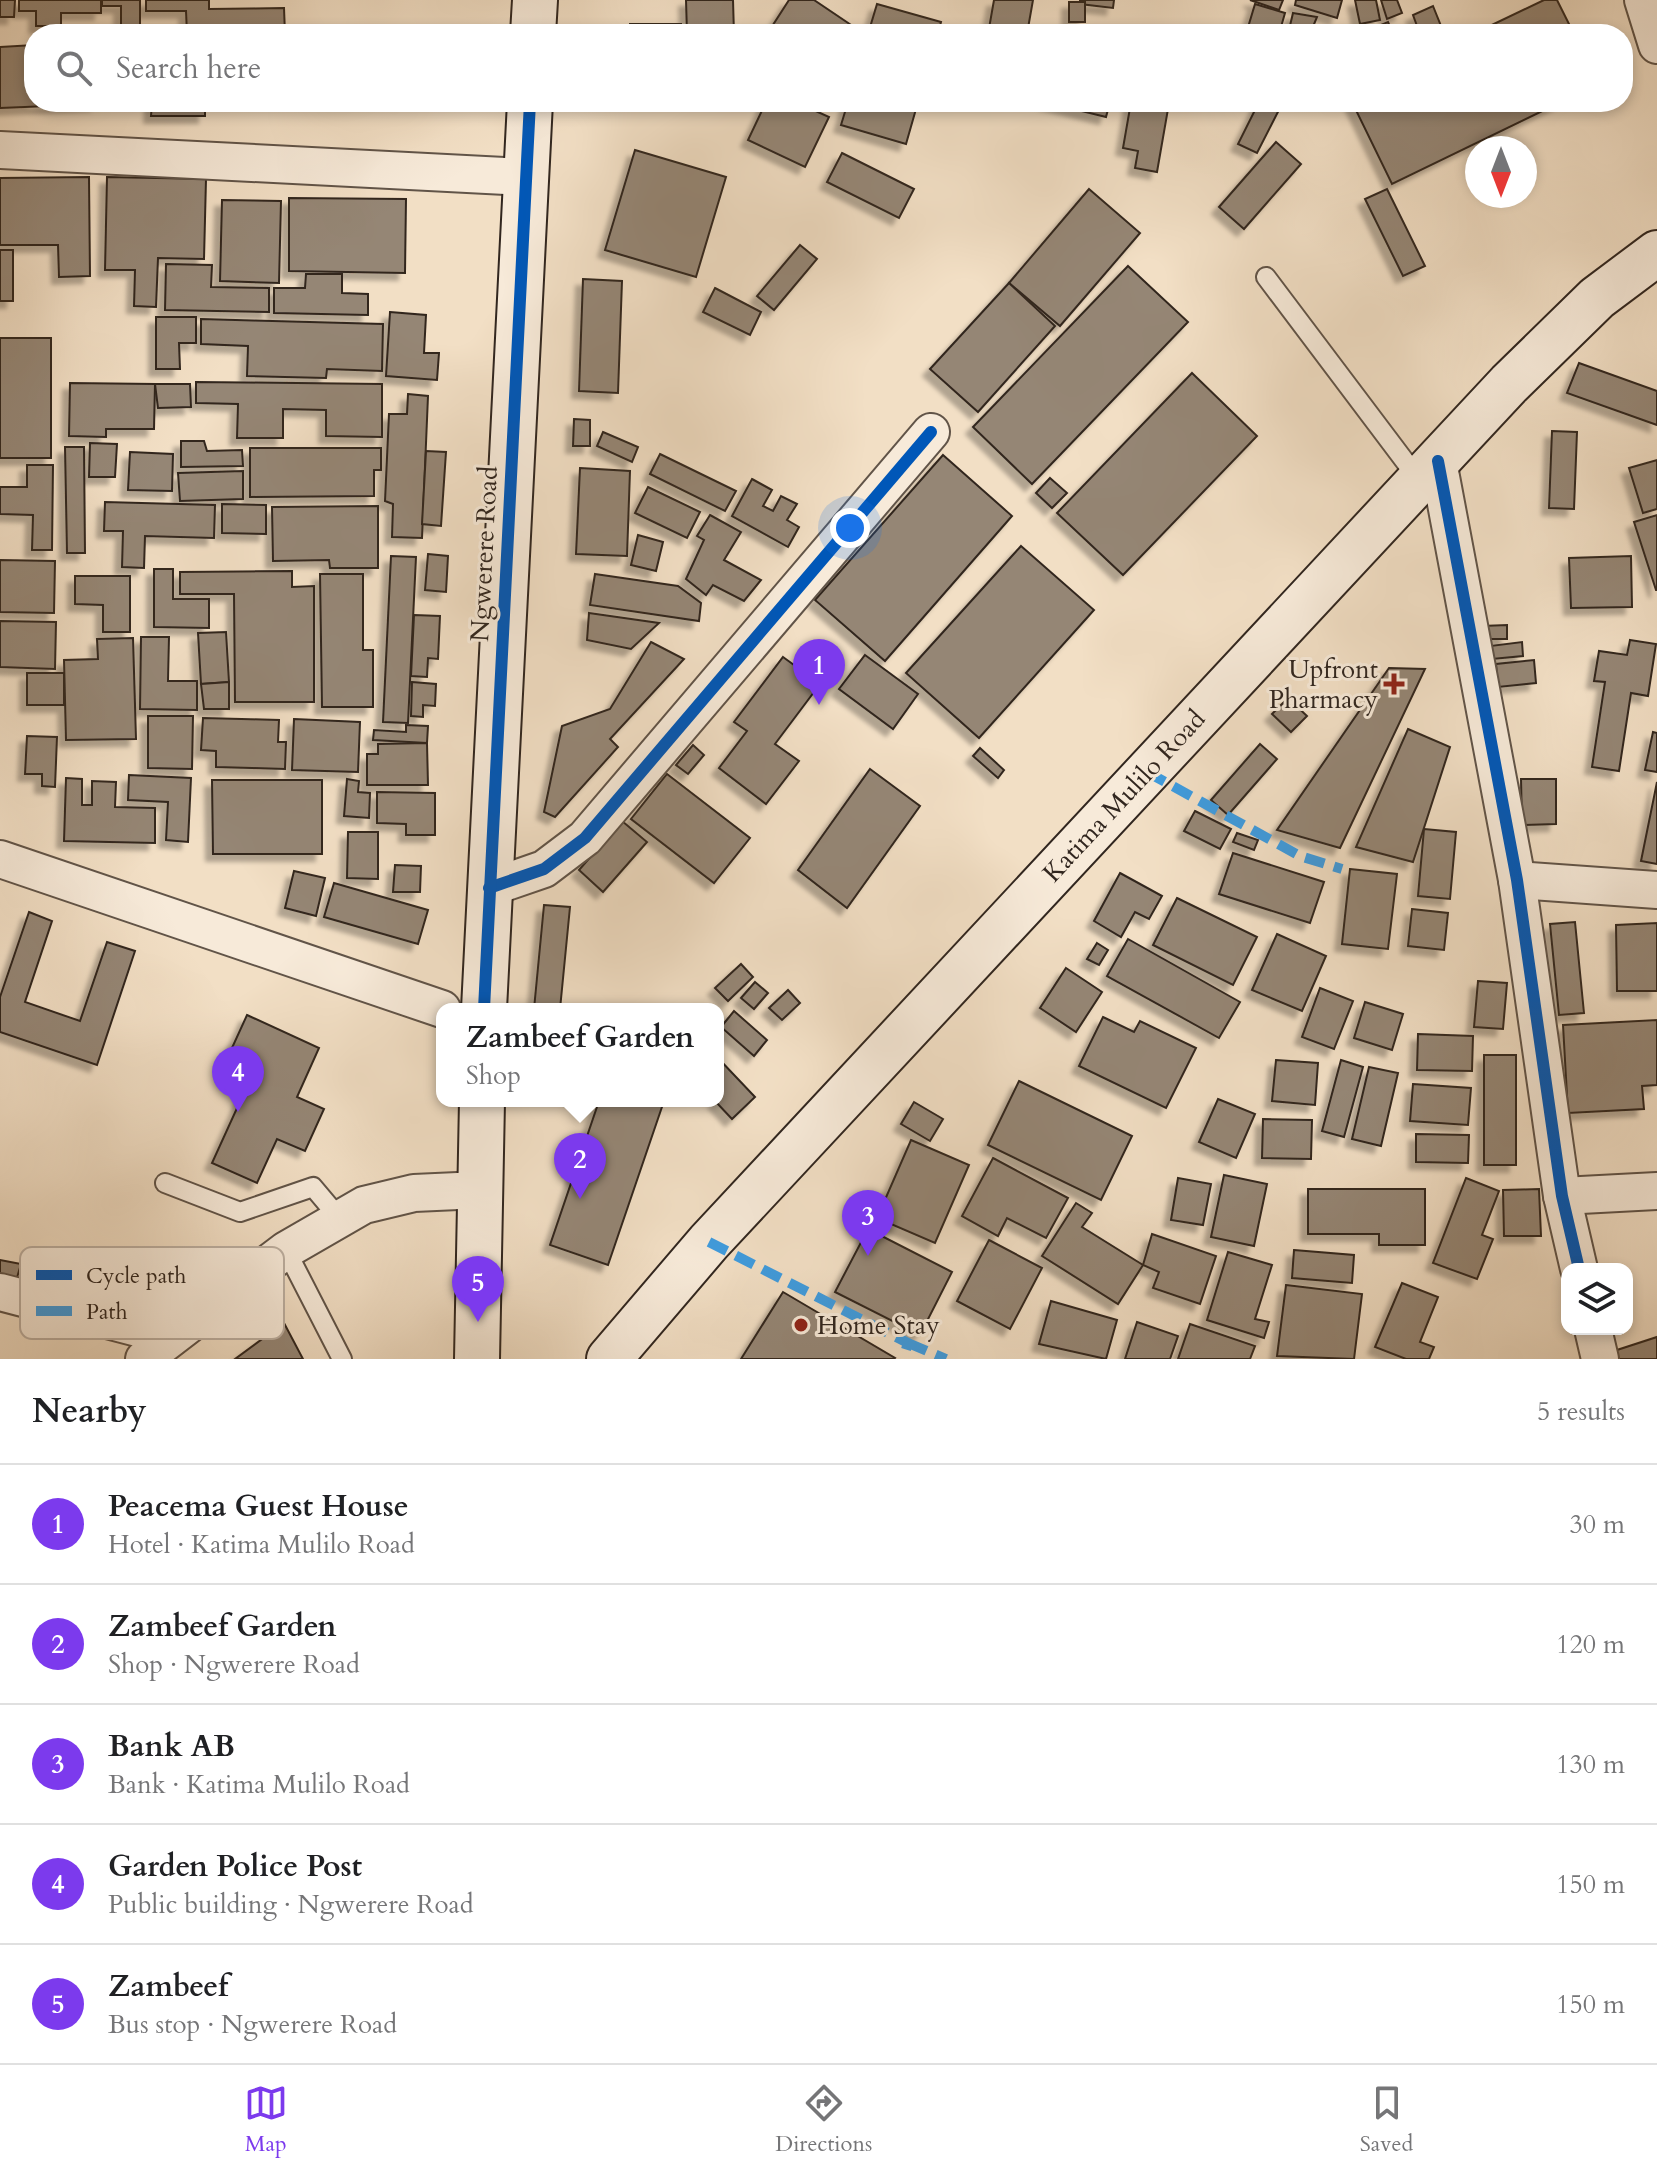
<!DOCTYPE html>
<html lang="en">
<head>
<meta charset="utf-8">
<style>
	body { margin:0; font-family:Cardo,serif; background:#f2f2f2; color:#202124 }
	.controls { position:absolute; right:24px; bottom:24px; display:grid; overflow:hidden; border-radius:16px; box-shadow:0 4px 12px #0003 }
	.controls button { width:72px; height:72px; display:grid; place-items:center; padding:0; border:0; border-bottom:2px solid #e0e0e0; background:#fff; color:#202124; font:40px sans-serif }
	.compass { position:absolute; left:1465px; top:136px; width:72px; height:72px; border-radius:50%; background:#fff; box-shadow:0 4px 12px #0003; rotate:180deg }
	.you { position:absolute; left:850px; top:528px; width:28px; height:28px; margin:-20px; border:6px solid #fff; border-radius:50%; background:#1a73e8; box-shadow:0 0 0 12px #1a73e833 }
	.badge { display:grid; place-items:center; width:52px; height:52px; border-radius:50%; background:#7c3aed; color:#fff; font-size:26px; font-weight:700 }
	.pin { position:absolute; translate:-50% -66px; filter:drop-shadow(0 2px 4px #0008) }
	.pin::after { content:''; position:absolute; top:42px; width:28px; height:24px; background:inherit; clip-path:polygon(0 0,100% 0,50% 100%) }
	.popup { position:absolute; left:436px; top:1003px; width:288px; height:104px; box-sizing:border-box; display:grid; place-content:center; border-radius:16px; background:#fff; filter:drop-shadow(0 2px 6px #0005); font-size:26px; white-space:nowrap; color:#757577 }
	.popup b { font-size:30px; color:#202124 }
	.popup::after { content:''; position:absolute; left:50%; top:100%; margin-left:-16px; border:16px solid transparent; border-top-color:#fff }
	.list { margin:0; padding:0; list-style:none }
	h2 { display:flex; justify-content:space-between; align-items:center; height:104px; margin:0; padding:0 32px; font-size:34px }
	h2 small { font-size:26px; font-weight:400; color:#757577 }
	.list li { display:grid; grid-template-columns:52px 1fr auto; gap:24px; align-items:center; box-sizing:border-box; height:120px; padding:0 32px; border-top:2px solid #e0e0e0 }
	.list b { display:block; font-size:30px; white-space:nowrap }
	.list p { margin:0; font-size:26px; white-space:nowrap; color:#757577 }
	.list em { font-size:26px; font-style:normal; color:#757577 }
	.icon { flex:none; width:44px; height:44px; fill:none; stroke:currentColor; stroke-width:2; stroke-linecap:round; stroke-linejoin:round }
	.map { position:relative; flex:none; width:1657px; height:1359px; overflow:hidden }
	.search { position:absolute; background:#fff; box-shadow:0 4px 12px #0003; left:24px; right:24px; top:24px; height:88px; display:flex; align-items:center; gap:20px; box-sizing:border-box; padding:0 28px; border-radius:32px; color:#757577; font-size:30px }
	.sheet { height:704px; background:#fff }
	nav { display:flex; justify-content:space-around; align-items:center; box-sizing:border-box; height:112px; border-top:2px solid #e0e0e0; background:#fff; font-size:22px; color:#757577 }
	nav a { display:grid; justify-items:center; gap:4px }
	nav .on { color:#7c3aed }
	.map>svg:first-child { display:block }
</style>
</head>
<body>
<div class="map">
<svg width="1657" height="1359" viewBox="0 0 1657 1359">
	<defs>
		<filter id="shadow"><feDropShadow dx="-7" dy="7" stdDeviation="2" flood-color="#0004"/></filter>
	</defs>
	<rect width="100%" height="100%" fill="#f2dfc5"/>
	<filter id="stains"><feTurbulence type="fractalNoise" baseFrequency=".0025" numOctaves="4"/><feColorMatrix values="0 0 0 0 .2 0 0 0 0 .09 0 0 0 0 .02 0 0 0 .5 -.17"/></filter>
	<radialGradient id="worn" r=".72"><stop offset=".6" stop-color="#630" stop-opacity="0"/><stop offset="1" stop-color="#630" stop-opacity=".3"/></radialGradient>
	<!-- building -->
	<g fill="#958675" stroke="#31261f" stroke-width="2" filter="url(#shadow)">
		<path d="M0 0H15L14 17H0Z"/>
		<path d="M19 0H101V13H61V26H36V11H19Z"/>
		<path d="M102 0H140V29H121V6H102Z"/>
		<path d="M146 0H209V9L284 8 285 34H187L186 11H146Z"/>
		<path d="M686 0H733L734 34H687Z"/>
		<path d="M789 0H814L860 31 858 34H781L771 28Z"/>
		<path d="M994 0H1033L1027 34H988Z"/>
		<path d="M1080 0H1114L1113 8 1080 4Z"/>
		<path d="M1250 0H1283L1279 10Z"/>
		<path d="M1296 0H1342L1337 18 1295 5Z"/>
		<path d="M1355 0H1376L1380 20 1360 24Z"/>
		<path d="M1381 0H1397L1402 13 1387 19Z"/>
		<path d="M1544 0H1557L1574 34H1473Z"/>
		<rect x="1069" y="2" width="16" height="20"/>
		<path d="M877 4 941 22 938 34H868Z"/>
		<path d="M1255 4 1285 13 1279 34H1246Z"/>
		<path d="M1433 6 1443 31 1420 34 1413 15Z"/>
		<path d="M1293 13 1317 17 1310 34H1288Z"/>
		<path d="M1388 22 1393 34H1359Z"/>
		<rect x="630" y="24" width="51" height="10"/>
		<path d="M1093 28 1131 34H1092Z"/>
		<path d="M34 45V102L98 104 0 108V47Z"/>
		<path d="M152 102H205V116H151Z"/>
		<path d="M766 102H796L829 117 805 167 748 140Z"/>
		<path d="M848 102H918L906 144 841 125Z"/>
		<path d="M1045 102H1110L1106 117Z"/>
		<path d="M1131 102H1151L1150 107 1168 109 1157 172 1135 168 1138 151 1123 148Z"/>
		<path d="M1259 102H1283L1257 153 1238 144Z"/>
		<path d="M1352 102H1561L1392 184Z"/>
		<path d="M1276 142 1301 164 1244 229 1219 207Z"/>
		<path d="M635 150 726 177 696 277 605 250Z"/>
		<path d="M842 153 914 189 899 218 827 182Z"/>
		<path d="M89 177 90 276 59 277 58 245H0V178Z"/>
		<path d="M107 177 206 179 204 259 158 258 156 307 134 306 135 270H105Z"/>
		<path d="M1089 189 1140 233 1060 326 1009 283Z"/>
		<path d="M1387 189 1425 266 1403 276 1365 199Z"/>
		<path d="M289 198 406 199 405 273 289 271Z"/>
		<path d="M222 200 281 201 279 283 220 281Z"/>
		<path d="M800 245 817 259 774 310 757 296Z"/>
		<rect x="0" y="250" width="13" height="51"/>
		<path d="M166 264 212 265 211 287 269 288V312L165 310Z"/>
		<path d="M1128 266 1188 322 1032 484 973 427Z"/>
		<path d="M306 274H342V293L368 294V315L274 313V288H305Z"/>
		<path d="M583 279 622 281 618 393 579 391Z"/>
		<path d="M1009 283 1055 326 978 412 930 369Z"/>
		<path d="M715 288 761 312 750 335 703 312Z"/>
		<path d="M390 312 426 315 424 353H439L437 380 386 376Z"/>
		<path d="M156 317H196V343H179L180 369H156Z"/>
		<path d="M201 319 383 324 382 371 327 369 326 378 247 376 248 346 201 344Z"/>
		<rect x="0" y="338" width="51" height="120"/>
		<path d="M1579 363 1657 391V425L1567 393Z"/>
		<path d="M1192 373 1257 436 1123 575 1057 513Z"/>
		<path d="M196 382 382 384V437L326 436V410L283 409V438H237L238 404 196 403Z"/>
		<path d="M70 383 155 384 154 429H106V437L69 436Z"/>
		<path d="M155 384H190L191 407 158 408Z"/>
		<path d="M408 394 428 396 422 538 392 537 393 504 385 501 389 414H407Z"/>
		<path d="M574 419 590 420V446H573Z"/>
		<path d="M1552 431 1577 432 1574 509 1549 508Z"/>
		<path d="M603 432 638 447 632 462 597 446Z"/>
		<path d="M181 441H204L207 451 242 450 243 466 181 467Z"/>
		<path d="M90 443 117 444 115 477H89Z"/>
		<path d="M65 447H84L85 553H67Z"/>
		<path d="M250 448H381V470H374V496L250 497Z"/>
		<path d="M426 451 446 452 441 526 422 524Z"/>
		<path d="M130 452 173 454 172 491 128 490Z"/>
		<path d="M660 454 736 491 725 511 650 474Z"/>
		<path d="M943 455 1012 516 885 661 815 600Z"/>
		<path d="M1657 460V509L1643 513 1629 468Z"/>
		<path d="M27 465H53L52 550H32L33 515 0 514V487H27Z"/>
		<path d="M580 468 630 471 627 556 576 554Z"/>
		<path d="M243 471V499L180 501 178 473Z"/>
		<path d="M1050 478 1067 493 1052 508 1036 493Z"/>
		<path d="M752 479 772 490 763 506 773 511 781 496 797 504 787 520 799 527 788 547 732 516Z"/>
		<path d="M648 487 700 512 687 538 635 513Z"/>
		<path d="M105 502 215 505 214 538 145 536 144 568 122 567 123 531H104Z"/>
		<path d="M222 504 266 505V534L222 533Z"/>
		<path d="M378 506V568H330L329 560 273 561 272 507Z"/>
		<path d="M710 515 741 532 724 560 761 580 744 601 713 585 706 595 686 579 704 540 697 536Z"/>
		<path d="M1657 515V590H1656L1634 522Z"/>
		<path d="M638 535 663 542 656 571 631 565Z"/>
		<path d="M1021 546 1094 610 979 738 906 673Z"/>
		<path d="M428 554 448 556 446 592 425 590Z"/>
		<path d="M391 556 416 557 408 723 383 722Z"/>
		<path d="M1631 556 1632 607 1571 608 1569 558Z"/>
		<path d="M0 560 55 561 54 613 0 612Z"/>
		<path d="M154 569H173V599H209V628L154 627Z"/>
		<path d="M292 571V587L314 586V702H235L234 594H180V572Z"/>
		<path d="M320 574H363V650H373V707H322Z"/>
		<path d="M595 574 678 586 701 603 699 621 590 605Z"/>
		<path d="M75 576H130V632H103V605L75 604Z"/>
		<path d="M589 613 659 623 631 649 587 640Z"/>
		<path d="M414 615 440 616 438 659 428 658 427 677 411 676Z"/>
		<path d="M0 621 56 622 55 669 0 667Z"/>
		<path d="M1507 625V639H1482V626Z"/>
		<path d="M226 632 229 682 201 684 198 633Z"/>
		<path d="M141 637H169L168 681H197V710L140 709Z"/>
		<path d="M133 638 136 739 66 740 64 660 98 659 97 639Z"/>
		<path d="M1630 640 1656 644 1648 696 1631 693 1619 771 1592 767 1605 682 1594 681 1599 651 1627 655Z"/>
		<path d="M651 642 684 659 610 739 618 747 555 817 544 812 562 726 610 709Z"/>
		<path d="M1522 642 1523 656 1492 659 1490 646Z"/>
		<path d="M865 655 918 694 893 729 839 689Z"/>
		<path d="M783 657 820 684 775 744 799 761 766 804 719 768 747 731 734 722Z"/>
		<path d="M1534 660 1536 683 1498 687 1496 664Z"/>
		<path d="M1389 668 1425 669 1340 848 1277 830Z"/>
		<rect x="27" y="673" width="37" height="32"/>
		<path d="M229 682V709H204L201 684Z"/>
		<path d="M412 682 436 684 435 706 423 705V717L411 716Z"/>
		<path d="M1288 698 1307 716 1291 732 1272 714Z"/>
		<path d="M148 716H193L192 769 148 768Z"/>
		<path d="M203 718 279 720 278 742H286L285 769 216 767V751L201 750Z"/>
		<path d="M294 719 360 722 358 772 292 770Z"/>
		<path d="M406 725 428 726 427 743 373 740 374 730 406 732Z"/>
		<path d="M1408 729 1450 747 1413 862 1356 847Z"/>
		<path d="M1653 732 1657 733V772L1645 770Z"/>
		<path d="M27 736 57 737 55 787 42 786V774H25Z"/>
		<path d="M427 743 428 785H367V754H378V744Z"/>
		<path d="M1260 744 1277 759 1228 815 1211 800Z"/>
		<path d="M693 745 704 755 688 774 676 765Z"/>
		<path d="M980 748 1004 770 998 778 973 756Z"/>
		<path d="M870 769 920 806 847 908 798 870Z"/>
		<path d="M667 774 750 838 714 883 631 819Z"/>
		<path d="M129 775 191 778 188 842 166 840 168 802 128 800Z"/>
		<path d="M66 778 82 779V805H92V781L116 782 115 807 155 808V843L64 841Z"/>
		<path d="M347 779 359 781 358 792 370 793 369 818 344 816Z"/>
		<path d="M1521 779H1556V824L1522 825Z"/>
		<path d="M212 780H322V854H213Z"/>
		<path d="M1657 782V864L1641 861Z"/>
		<path d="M377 792 435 793V835H406V824L377 823Z"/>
		<path d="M1195 811 1231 829 1220 849 1184 831Z"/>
		<path d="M622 821 647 842 603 892 579 870Z"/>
		<path d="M1424 829 1456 832 1450 899 1418 896Z"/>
		<path d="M348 832H378V879L347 878Z"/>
		<path d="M1237 833 1258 840 1254 850 1233 842Z"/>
		<path d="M1233 853 1324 882 1310 923 1219 894Z"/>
		<path d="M395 865 421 866 420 892H393Z"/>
		<path d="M1350 869 1397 874 1388 949 1342 944Z"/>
		<path d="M294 871 325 878 316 916 285 908Z"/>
		<path d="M1120 873 1162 896 1149 919 1135 912 1121 937 1094 921Z"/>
		<path d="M334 883 428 910 418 944 324 917Z"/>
		<path d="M1177 898 1257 937 1233 985 1153 945Z"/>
		<path d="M544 905 570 907 560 1009H534Z"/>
		<path d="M1412 909 1448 913 1444 950 1408 946Z"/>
		<path d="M29 912 52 921 25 1002 80 1021 107 942 135 951 97 1065 0 1032V997Z"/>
		<path d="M1575 922 1584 1013 1559 1015 1550 924Z"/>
		<path d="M1657 923V991H1617L1616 925Z"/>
		<path d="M1277 934 1326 956 1302 1011 1252 990Z"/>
		<path d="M1128 939 1240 1002 1219 1038 1107 976Z"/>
		<path d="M1097 943 1108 950 1099 965 1087 959Z"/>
		<path d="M741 964 753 977 728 1001 715 988Z"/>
		<path d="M1066 968 1102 992 1076 1032 1040 1008Z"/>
		<path d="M1478 981 1507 983 1503 1029 1474 1027Z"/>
		<path d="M755 982 768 993 754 1009 741 998Z"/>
		<path d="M1320 988 1353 1001 1334 1049 1302 1037Z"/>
		<path d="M788 990 800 1003 782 1020 769 1008Z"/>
		<path d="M1365 1002 1403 1014 1392 1050 1354 1038Z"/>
		<path d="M734 1011 767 1040 754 1056 721 1027Z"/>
		<path d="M247 1015 319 1048 297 1097 324 1109 305 1151 277 1139 257 1183 212 1163 253 1073 226 1061Z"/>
		<path d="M1103 1017 1134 1032 1140 1021 1196 1048 1166 1108 1079 1066Z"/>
		<path d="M1657 1020V1085L1642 1086 1644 1109 1568 1113 1563 1025Z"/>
		<path d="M1418 1034 1473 1036 1472 1071 1417 1070Z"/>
		<rect x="1484" y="1055" width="32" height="110"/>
		<path d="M718 1058 755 1097 732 1119 715 1101H718Z"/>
		<path d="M1276 1060 1318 1063 1315 1105 1272 1101Z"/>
		<path d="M1341 1060 1363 1067 1344 1137 1322 1131Z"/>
		<path d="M1369 1067 1398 1073 1381 1146 1352 1139Z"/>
		<path d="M1019 1081 1132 1136 1101 1200 988 1145Z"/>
		<path d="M1413 1084 1471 1088 1468 1125 1410 1121Z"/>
		<path d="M1218 1099 1255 1114 1236 1158 1199 1142Z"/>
		<path d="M599 1101H664L608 1265 550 1245Z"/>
		<path d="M914 1102 943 1119 930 1141 901 1124Z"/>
		<path d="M1263 1119 1312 1120 1311 1159 1262 1158Z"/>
		<path d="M1416 1134 1469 1135 1468 1163 1416 1162Z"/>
		<path d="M911 1140 969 1165 935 1243 877 1218Z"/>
		<path d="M993 1158 1068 1198 1046 1238 1007 1218 998 1236 962 1216Z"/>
		<path d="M1224 1175 1267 1184 1254 1246 1211 1237Z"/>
		<path d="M1178 1178 1211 1184 1203 1225 1171 1220Z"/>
		<path d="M1466 1178 1499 1191 1482 1235 1493 1239 1477 1279 1433 1263Z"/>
		<path d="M1308 1189H1425V1245H1379V1234H1308Z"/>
		<path d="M1539 1189 1541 1236H1504L1503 1190Z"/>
		<path d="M1076 1203 1092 1213 1082 1227 1143 1265 1118 1304 1042 1256Z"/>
		<path d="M868 1229 952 1272 920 1335 835 1292Z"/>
		<path d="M1152 1234 1216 1256 1200 1304 1153 1288 1159 1272 1143 1265Z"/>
		<path d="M989 1240 1042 1268 1010 1329 957 1301Z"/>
		<path d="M1294 1250 1354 1255 1352 1283 1292 1278Z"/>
		<path d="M1228 1252 1272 1265 1255 1319 1269 1322 1264 1338 1207 1320Z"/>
		<path d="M0 1260 21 1264 16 1281 0 1278Z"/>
		<path d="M1402 1283 1438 1297 1420 1342 1434 1347 1429 1359H1406L1375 1347Z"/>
		<path d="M1286 1285 1362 1294 1354 1359 1277 1356Z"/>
		<path d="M783 1292 895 1358 894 1359H741Z"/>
		<path d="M1051 1301 1117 1320 1106 1359 1039 1344Z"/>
		<path d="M1137 1322 1178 1336 1170 1359H1125Z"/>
		<path d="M284 1323 303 1359H235Z"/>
		<path d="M1190 1324 1255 1346 1250 1359H1178Z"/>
		<path d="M1657 1337V1359H1617L1614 1351Z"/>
	</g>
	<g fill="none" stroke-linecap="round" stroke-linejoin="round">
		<!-- lane casing -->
		<g stroke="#615448" stroke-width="22">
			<g id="lane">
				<path d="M1266 277 1419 480"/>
				<path d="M165 1183 240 1212 313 1187 340 1219"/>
				<path d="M286 1250 342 1359"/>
			</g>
		</g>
		<!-- street casing -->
		<g stroke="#615448" stroke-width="40">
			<g id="street">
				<path d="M1643 0 1657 45"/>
				<path d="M0 150 526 177"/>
				<path d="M1438 461 1517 880 1562 1196 1579 1269"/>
				<path d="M0 859 442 1009"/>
				<path d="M1517 880 1657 890"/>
				<path d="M489 888 544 869 585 838 931 432"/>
				<path d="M1562 1196 1657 1191"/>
				<path d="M0 1292 172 1337"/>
				<path d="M1593 1329 1600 1359"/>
				<path d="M144 1359 286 1250 364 1205 414 1193 480 1190"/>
			</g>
		</g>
		<!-- secondary casing -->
		<g stroke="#31261f" stroke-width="48">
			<g id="secondary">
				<path d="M533 34 535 0"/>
				<path d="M484 1009 530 102"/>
				<path d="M477 1359 482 1101"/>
				<path d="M609 1359 709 1242 1509 384 1597 298 1657 253"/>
			</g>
		</g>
		<!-- lane -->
		<use href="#lane" stroke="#f7ead9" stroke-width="18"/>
		<!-- street -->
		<use href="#street" stroke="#f7ead9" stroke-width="36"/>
		<!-- secondary -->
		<use href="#secondary" stroke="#f7ead9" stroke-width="44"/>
		<!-- quiet -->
		<g stroke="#3e9ce0" stroke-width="10" stroke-dasharray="20 10" stroke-linecap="butt">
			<path d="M1147 772 1300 856 1342 869"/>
			<path d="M709 1242 908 1343 903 1359"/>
			<path d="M908 1343 946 1359"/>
		</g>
		<!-- cycleway casing -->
		<g stroke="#f7ead9" stroke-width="17">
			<g id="cycleway">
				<path d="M1438 461 1517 880 1562 1196 1579 1269"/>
				<path d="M489 888 544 869 585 838 931 432"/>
				<path d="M484 1009 530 102"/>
			</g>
		</g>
		<!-- cycleway -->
		<use href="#cycleway" stroke="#0057b8" stroke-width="12"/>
	</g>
	<!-- markers -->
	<g fill="#8f2418" stroke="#f7ead9" stroke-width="3">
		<path d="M1390 672h8v8h8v8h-8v8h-8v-8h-8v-8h8z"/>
		<circle cx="801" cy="1325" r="8"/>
	</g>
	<g text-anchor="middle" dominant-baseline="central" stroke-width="6" stroke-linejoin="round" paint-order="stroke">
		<!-- street labels -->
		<g font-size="26" fill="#31261f" stroke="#f7ead9">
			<text transform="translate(484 554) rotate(-87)">Ngwerere Road</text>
			<text transform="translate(1124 796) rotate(-47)">Katima Mulilo Road</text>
		</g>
		<!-- poi labels -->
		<g font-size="26" fill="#31261f" stroke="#f7ead9" text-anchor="end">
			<text x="1378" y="669">Upfront<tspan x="1378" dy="30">Pharmacy</tspan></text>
			<text x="817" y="1325" text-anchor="start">Home Stay</text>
		</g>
	</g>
	<!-- legend -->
	<rect x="20" y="1247" width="264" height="92" rx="12" fill="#f7ead9" stroke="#bcafa1" stroke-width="2"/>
	<rect x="36" y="1270" width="36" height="10" fill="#0057b8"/>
	<rect x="36" y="1306" width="36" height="10" fill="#3e9ce0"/>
	<g font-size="22" fill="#31261f">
		<text x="86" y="1283">Cycle path</text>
		<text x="86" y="1319">Path</text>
	</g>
	<rect width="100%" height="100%" filter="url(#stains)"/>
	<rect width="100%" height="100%" fill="url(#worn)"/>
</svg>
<div class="controls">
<button><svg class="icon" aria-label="layers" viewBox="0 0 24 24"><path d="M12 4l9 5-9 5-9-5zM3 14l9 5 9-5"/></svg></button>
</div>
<svg class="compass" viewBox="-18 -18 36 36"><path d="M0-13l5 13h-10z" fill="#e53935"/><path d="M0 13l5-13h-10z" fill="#757577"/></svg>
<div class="you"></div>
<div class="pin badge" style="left:819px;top:705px">1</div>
<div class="pin badge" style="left:580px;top:1199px">2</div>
<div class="popup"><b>Zambeef Garden</b>Shop</div>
<div class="pin badge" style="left:868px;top:1256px">3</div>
<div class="pin badge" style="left:238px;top:1112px">4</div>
<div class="pin badge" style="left:478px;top:1322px">5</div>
<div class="search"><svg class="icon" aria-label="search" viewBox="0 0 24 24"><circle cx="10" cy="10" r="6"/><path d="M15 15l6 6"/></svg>Search here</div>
</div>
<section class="sheet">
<h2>Nearby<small>5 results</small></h2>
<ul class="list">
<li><span class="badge">1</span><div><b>Peacema Guest House</b><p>Hotel · Katima Mulilo Road</p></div><em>30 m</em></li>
<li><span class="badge">2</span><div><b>Zambeef Garden</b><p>Shop · Ngwerere Road</p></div><em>120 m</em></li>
<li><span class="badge">3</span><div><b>Bank AB</b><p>Bank · Katima Mulilo Road</p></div><em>130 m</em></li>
<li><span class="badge">4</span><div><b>Garden Police Post</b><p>Public building · Ngwerere Road</p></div><em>150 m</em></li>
<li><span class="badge">5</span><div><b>Zambeef</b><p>Bus stop · Ngwerere Road</p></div><em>150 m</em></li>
</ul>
</section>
<nav>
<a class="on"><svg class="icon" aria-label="map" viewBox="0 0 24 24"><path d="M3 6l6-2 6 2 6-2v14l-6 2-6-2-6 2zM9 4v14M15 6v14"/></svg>Map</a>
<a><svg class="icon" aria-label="directions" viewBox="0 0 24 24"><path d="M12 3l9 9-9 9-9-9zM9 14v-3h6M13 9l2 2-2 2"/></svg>Directions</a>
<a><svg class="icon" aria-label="saved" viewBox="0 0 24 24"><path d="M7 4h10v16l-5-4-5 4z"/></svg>Saved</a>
</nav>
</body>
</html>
